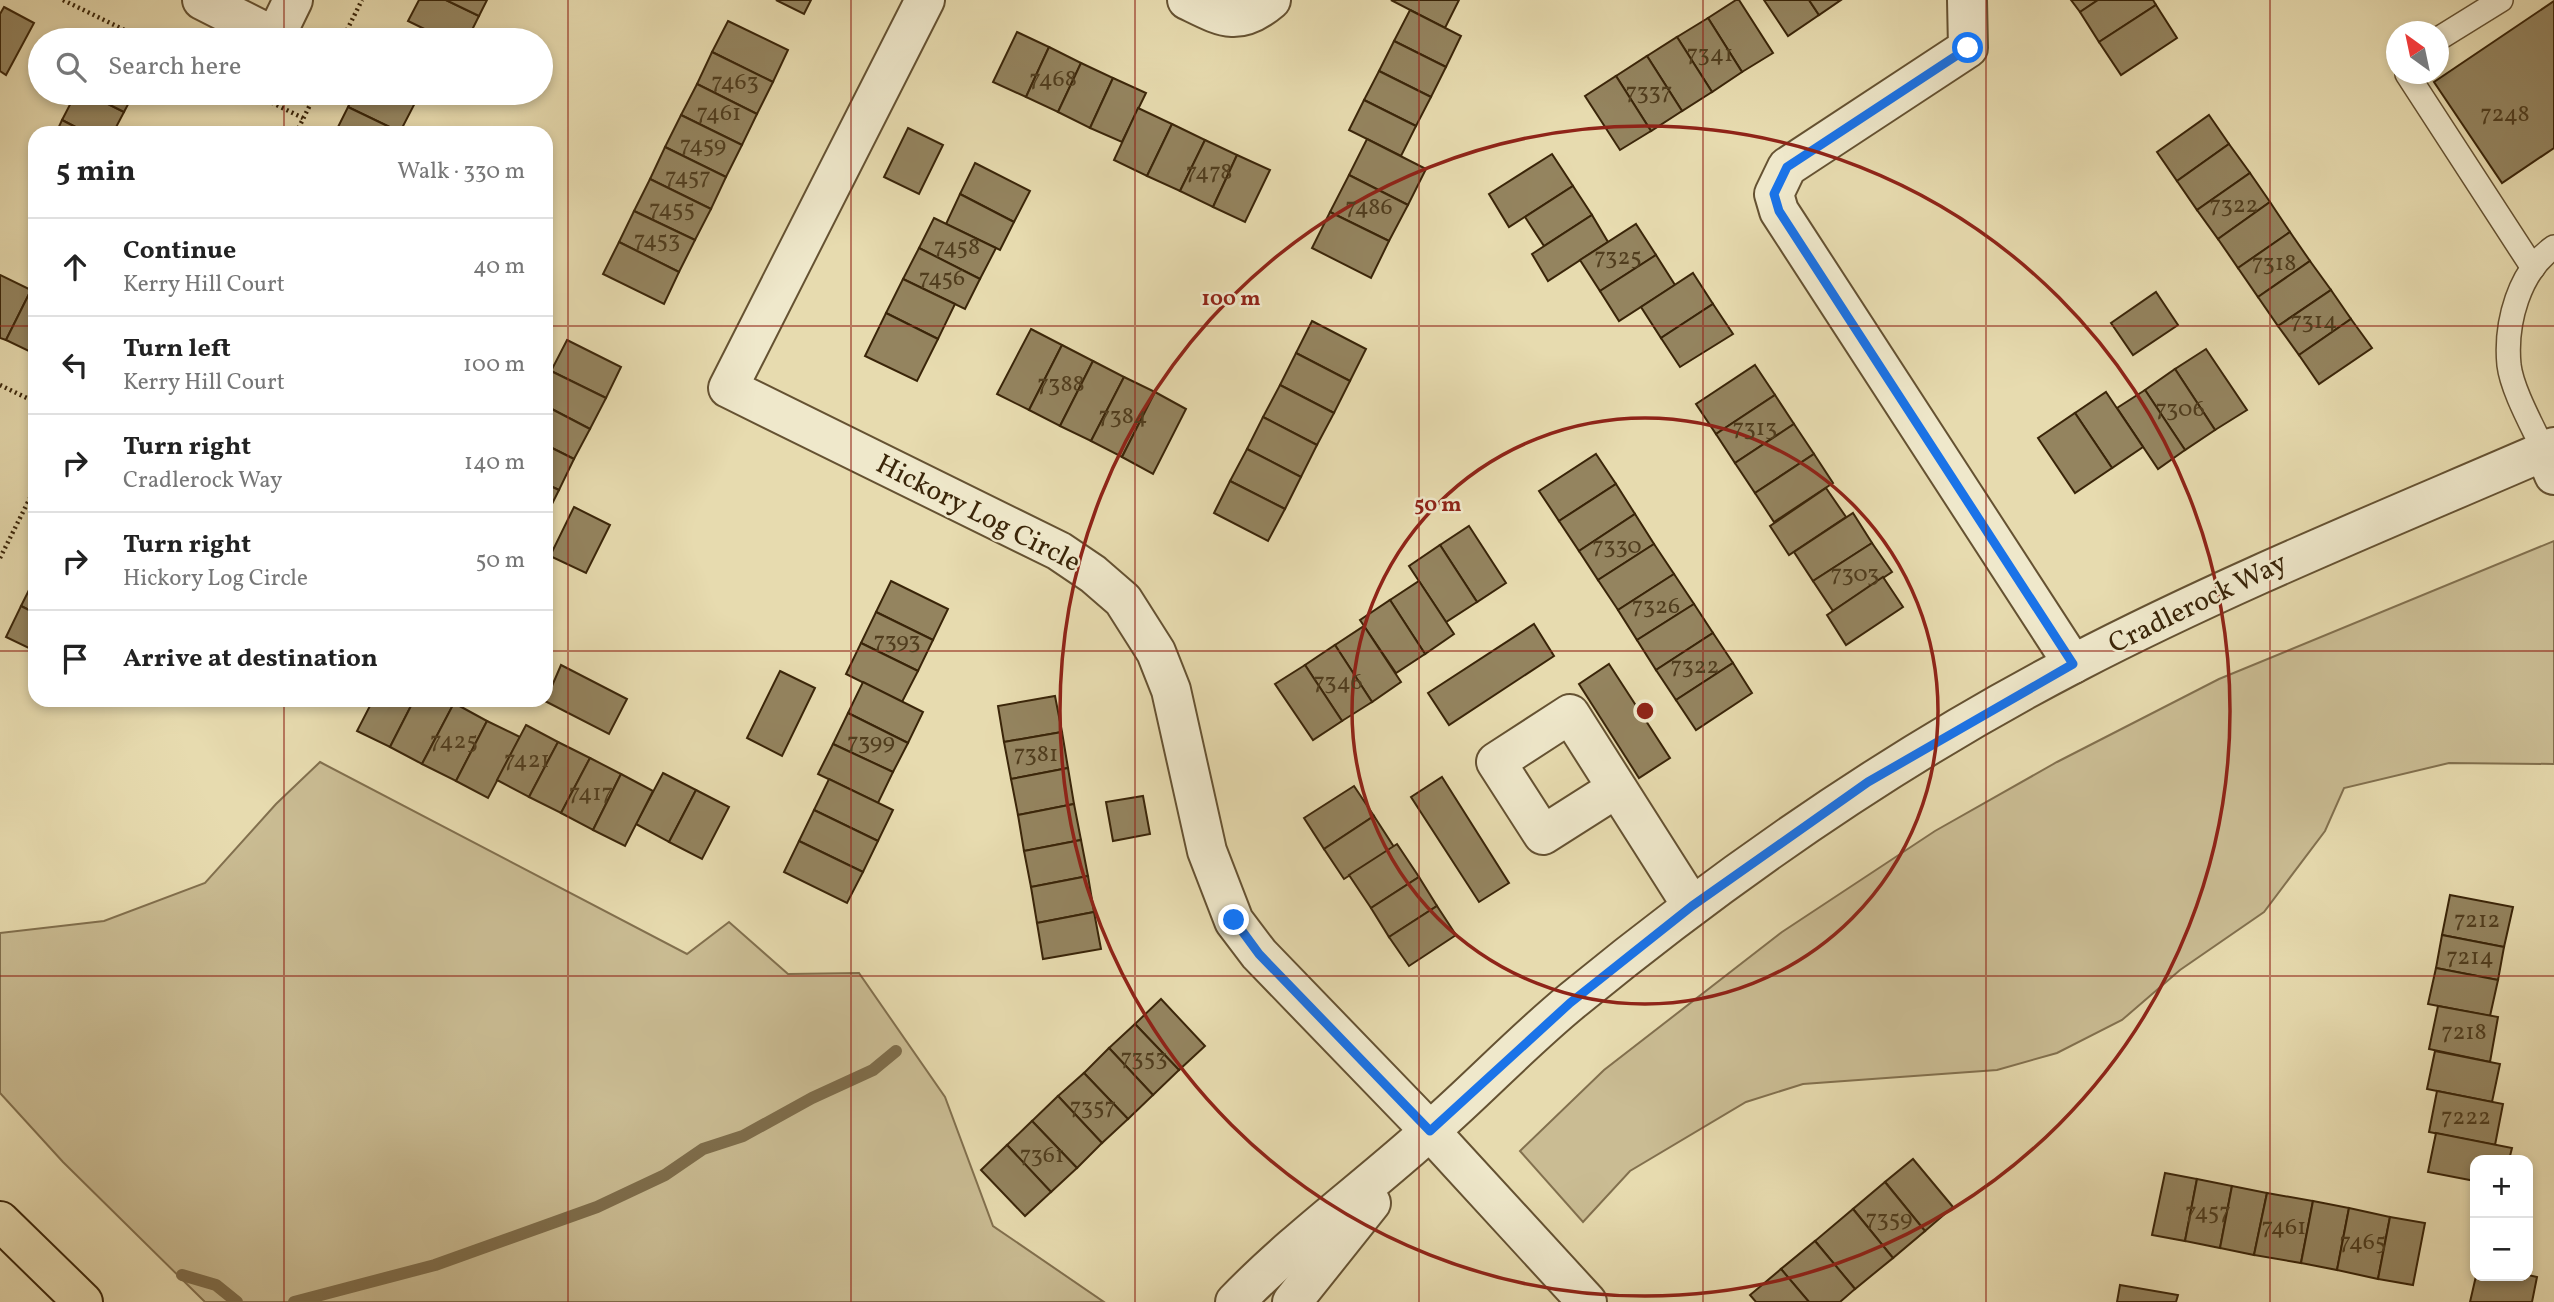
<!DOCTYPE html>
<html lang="en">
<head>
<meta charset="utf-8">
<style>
	body { margin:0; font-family:Vollkorn,serif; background:#f2f2f2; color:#222 }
	.controls { position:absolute; right:21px; bottom:21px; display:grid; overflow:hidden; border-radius:14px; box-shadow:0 4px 10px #0003 }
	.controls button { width:63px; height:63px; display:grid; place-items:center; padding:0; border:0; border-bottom:2px solid #e0e0e0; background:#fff; color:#222; font:35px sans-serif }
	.compass { position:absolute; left:2386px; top:21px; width:63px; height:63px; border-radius:50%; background:#fff; box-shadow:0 4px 10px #0003; rotate:327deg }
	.stop { position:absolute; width:21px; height:21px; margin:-16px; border:5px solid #1a73e8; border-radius:50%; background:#fff }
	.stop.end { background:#1a73e8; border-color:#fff; box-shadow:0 2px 7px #0008 }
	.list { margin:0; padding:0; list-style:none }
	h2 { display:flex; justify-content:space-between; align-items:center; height:91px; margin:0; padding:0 28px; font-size:30px }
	h2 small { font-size:23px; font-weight:400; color:#767676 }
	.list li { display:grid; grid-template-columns:46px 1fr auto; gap:21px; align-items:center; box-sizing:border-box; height:98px; padding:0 28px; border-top:2px solid #e0e0e0 }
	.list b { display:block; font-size:26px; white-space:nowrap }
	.list p { margin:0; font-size:23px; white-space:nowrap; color:#767676 }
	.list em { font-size:23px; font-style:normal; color:#767676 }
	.icon { flex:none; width:38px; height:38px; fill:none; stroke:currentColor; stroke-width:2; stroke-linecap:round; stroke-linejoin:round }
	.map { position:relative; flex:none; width:2554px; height:1302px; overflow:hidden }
	.search { position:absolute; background:#fff; box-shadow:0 4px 10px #0003; left:28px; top:28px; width:525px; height:77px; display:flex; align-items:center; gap:18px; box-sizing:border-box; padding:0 24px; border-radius:38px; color:#767676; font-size:26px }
	.panel { position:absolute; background:#fff; box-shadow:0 4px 10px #0003; left:28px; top:126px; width:525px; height:581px; border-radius:21px }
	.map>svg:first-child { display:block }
</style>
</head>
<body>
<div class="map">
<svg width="2554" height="1302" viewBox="0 0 2554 1302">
	<rect width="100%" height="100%" fill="#e7dbaf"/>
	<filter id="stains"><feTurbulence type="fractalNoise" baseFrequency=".00286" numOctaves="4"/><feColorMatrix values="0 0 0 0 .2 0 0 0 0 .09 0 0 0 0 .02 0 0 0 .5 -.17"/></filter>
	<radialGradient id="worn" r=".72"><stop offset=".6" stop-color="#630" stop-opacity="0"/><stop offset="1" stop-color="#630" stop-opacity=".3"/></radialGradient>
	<!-- green -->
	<g fill="#cabc93" stroke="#82704e" stroke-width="2">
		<path d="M2554 541V764L2449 763 2344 788 2325 831 2264 912 2180 970 2122 1020 2057 1053 1997 1070 1803 1084 1746 1102 1630 1171 1583 1222 1520 1151 1604 1070 1782 932 1935 831 2057 762 2219 679Z"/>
		<path d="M320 762 687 954 729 922 788 974 859 973 945 1097 993 1226 1104 1302H205L63 1162 0 1093V933L104 921 205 883 276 804Z"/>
	</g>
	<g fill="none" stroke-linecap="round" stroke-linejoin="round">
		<!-- stream -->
		<g stroke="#7e6d4b" stroke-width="12">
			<path d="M182 1275 216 1285 237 1302"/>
			<path d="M294 1302 435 1265 597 1207 665 1175 703 1149 743 1136 812 1098 873 1070 896 1051"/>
		</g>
	</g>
	<!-- building -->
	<g fill="#94845f" stroke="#3a2509" stroke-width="2">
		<path d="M419 0H446L479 16 467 40H447L408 21Z"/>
		<path d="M446 0H487L479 16Z"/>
		<path d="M776 0H811L804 14Z"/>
		<path d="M1391 0H1459L1445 28Z"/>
		<path d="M1736 0H1739L1773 53 1742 72 1708 18Z"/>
		<path d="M1764 0H1809L1819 15 1788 36Z"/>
		<path d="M1809 0H1841L1819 15Z"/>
		<path d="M2071 0H2098L2080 12Z"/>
		<path d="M2098 0H2153L2156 5 2099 42 2080 12Z"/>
		<path d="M2554 1V148L2502 183 2434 82Z"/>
		<path d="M2156 5 2177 38 2121 75 2099 42Z"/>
		<path d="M4 7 34 23 6 75 0 71V14Z"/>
		<path d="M1410 10 1461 36 1446 67 1394 41Z"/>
		<path d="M1708 18 1742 72 1712 92 1677 37Z"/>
		<path d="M728 21 788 50 773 82 712 52Z"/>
		<path d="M1017 32 1049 47 1026 97 993 82Z"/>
		<path d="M1677 37 1712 92 1682 111 1647 56Z"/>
		<path d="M1394 41 1446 67 1431 97 1379 71Z"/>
		<path d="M1049 47 1081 63 1058 112 1026 97Z"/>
		<path d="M712 52 773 82 757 114 697 84Z"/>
		<path d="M1647 56 1682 111 1651 131 1616 76Z"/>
		<path d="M1081 63 1113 78 1090 128 1058 112Z"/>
		<path d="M1379 71 1431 97 1416 126 1364 100Z"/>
		<path d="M1616 76 1651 131 1620 150 1585 96Z"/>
		<path d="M1113 78 1146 93 1122 142 1090 128Z"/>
		<path d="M697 84 757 114 742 145 681 115Z"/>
		<path d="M76 93H86L124 112 113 133H87L62 120Z"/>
		<path d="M86 93H134L124 112Z"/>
		<path d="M355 93H400L416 101 400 132 348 107Z"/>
		<path d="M400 93H420L416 101Z"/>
		<path d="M1364 100 1416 126 1401 156 1349 130Z"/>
		<path d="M348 107 400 132 399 133H335Z"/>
		<path d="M1138 108 1172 124 1147 176 1114 160Z"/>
		<path d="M681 115 742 145 726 177 665 147Z"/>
		<path d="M2209 115 2229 144 2177 181 2157 152Z"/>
		<path d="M62 120 87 133H56Z"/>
		<path d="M1172 124 1205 140 1180 191 1147 176Z"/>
		<path d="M908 128 943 145 919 194 884 177Z"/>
		<path d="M1367 139 1426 169 1408 205 1349 175Z"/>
		<path d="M1205 140 1237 155 1213 207 1180 191Z"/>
		<path d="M2229 144 2250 173 2197 210 2177 181Z"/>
		<path d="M665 147 726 177 711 209 650 179Z"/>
		<path d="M1552 154 1573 186 1509 227 1489 194Z"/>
		<path d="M1237 155 1270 170 1245 222 1213 207Z"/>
		<path d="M975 163 1030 191 1014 222 960 194Z"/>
		<path d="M2250 173 2270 202 2218 239 2197 210Z"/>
		<path d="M1349 175 1408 205 1389 241 1330 212Z"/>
		<path d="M650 179 711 209 695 240 634 211Z"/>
		<path d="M1573 186 1592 215 1544 246 1525 217Z"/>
		<path d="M960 194 1014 222 1000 250 946 224Z"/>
		<path d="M2270 202 2290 232 2238 268 2218 239Z"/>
		<path d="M634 211 695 240 679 272 619 242Z"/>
		<path d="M1330 212 1389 241 1371 278 1312 248Z"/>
		<path d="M1592 215 1608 242 1548 281 1532 254Z"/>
		<path d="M934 218 996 248 980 279 919 248Z"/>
		<path d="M1636 224 1656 255 1600 291 1580 260Z"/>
		<path d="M2290 232 2310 261 2258 297 2238 268Z"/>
		<path d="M619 242 679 272 664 304 603 274Z"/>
		<path d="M919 248 980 279 965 309 903 279Z"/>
		<path d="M1656 255 1675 285 1619 321 1600 291Z"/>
		<path d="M2310 261 2331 290 2278 326 2258 297Z"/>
		<path d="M1693 273 1713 304 1661 338 1641 307Z"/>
		<path d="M0 275 31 290 6 340 0 338Z"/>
		<path d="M903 279 955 304 938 339 886 313Z"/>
		<path d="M31 290 35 292V354L6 340Z"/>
		<path d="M2331 290 2351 319 2299 355 2278 326Z"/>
		<path d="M2156 292 2178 325 2133 355 2111 323Z"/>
		<path d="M1713 304 1733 334 1680 367 1661 338Z"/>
		<path d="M886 313 938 339 917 381 865 356Z"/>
		<path d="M2351 319 2372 348 2319 384 2299 355Z"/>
		<path d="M1312 321 1366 349 1350 381 1296 353Z"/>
		<path d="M1031 329 1062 345 1029 410 997 394Z"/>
		<path d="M567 340 621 367 606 398 551 371Z"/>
		<path d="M1062 345 1093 361 1060 426 1029 410Z"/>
		<path d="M2206 349 2247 410 2215 430 2175 369Z"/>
		<path d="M1296 353 1350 381 1334 413 1280 385Z"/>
		<path d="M1093 361 1124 377 1091 441 1060 426Z"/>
		<path d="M1755 365 1775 395 1716 434 1696 404Z"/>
		<path d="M2175 369 2215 430 2185 450 2145 390Z"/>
		<path d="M551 371 606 398 590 429 546 406V380Z"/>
		<path d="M1124 377 1155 392 1122 457 1091 441Z"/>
		<path d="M1280 385 1334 413 1317 445 1263 417Z"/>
		<path d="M2145 390 2185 450 2158 469 2117 408Z"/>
		<path d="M1155 392 1186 409 1153 474 1122 457Z"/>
		<path d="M2106 392 2143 447 2112 468 2075 413Z"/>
		<path d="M1775 395 1794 424 1735 463 1716 434Z"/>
		<path d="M546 406 590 429 574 459 546 445Z"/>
		<path d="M2075 413 2112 468 2075 493 2038 438Z"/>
		<path d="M1263 417 1317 445 1301 477 1247 449Z"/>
		<path d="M1794 424 1814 454 1755 493 1735 463Z"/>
		<path d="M546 445 574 459 559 490 546 484Z"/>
		<path d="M1247 449 1301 477 1285 509 1230 481Z"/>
		<path d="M1596 454 1616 484 1559 521 1539 491Z"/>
		<path d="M1814 454 1833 483 1774 522 1755 493Z"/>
		<path d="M1230 481 1285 509 1268 541 1214 513Z"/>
		<path d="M546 484 559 490 546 516Z"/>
		<path d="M1616 484 1635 514 1579 551 1559 521Z"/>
		<path d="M1826 488 1846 517 1789 555 1770 526Z"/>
		<path d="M574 507 610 525 586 573 550 556Z"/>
		<path d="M1853 513 1872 543 1813 581 1794 552Z"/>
		<path d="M1635 514 1654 544 1598 580 1579 551Z"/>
		<path d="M1469 526 1506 583 1477 602 1440 545Z"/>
		<path d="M1872 543 1892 572 1833 611 1813 581Z"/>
		<path d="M1654 544 1674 574 1618 610 1598 580Z"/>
		<path d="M1440 545 1477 602 1446 622 1409 566Z"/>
		<path d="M1674 574 1694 604 1637 640 1618 610Z"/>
		<path d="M1883 577 1903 607 1846 645 1827 615Z"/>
		<path d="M35 578V613L21 606Z"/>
		<path d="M891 581 948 609 933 640 876 612Z"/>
		<path d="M1419 581 1454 634 1425 654 1390 600Z"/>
		<path d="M1390 600 1425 654 1396 673 1360 620Z"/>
		<path d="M1694 604 1713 633 1656 670 1637 640Z"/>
		<path d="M21 606 35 613V651L6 637Z"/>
		<path d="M876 612 933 640 918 671 861 643Z"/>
		<path d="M1534 624 1554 656 1449 725 1428 693Z"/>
		<path d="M1364 626 1401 682 1372 702 1335 645Z"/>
		<path d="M1713 633 1733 663 1676 700 1656 670Z"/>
		<path d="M861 643 918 671 902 702 846 674Z"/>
		<path d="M1335 645 1372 702 1342 721 1305 665Z"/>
		<path d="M1733 663 1752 693 1696 730 1676 700Z"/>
		<path d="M1609 664 1670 758 1639 778 1579 684Z"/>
		<path d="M561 665 627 699 609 734 543 700H546Z"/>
		<path d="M1305 665 1342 721 1313 740 1275 684Z"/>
		<path d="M780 671 815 688 782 756 747 738Z"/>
		<path d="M863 682 923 712 908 743 848 713Z"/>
		<path d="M1055 696 1062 732 1004 742 998 706Z"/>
		<path d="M373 700H414L390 747 357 731Z"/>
		<path d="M414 700H447L454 703 422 764 390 747Z"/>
		<path d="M454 703 487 721 456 781 422 764Z"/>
		<path d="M848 713 908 743 893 772 833 744Z"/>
		<path d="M487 721 520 737 488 798 456 781Z"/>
		<path d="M526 725 558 742 529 797 497 780Z"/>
		<path d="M1062 732 1068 768 1011 779 1004 742Z"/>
		<path d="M558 742 590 758 561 813 529 797Z"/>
		<path d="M833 744 893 772 878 803 818 774Z"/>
		<path d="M590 758 621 774 593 830 561 813Z"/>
		<path d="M1068 768 1074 804 1018 815 1011 779Z"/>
		<path d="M663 773 696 790 669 842 636 824Z"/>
		<path d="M621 774 653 791 625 846 593 830Z"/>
		<path d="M1442 777 1509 883 1479 902 1411 797Z"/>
		<path d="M829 779 893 810 878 841 814 810Z"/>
		<path d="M1354 786 1374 816 1324 849 1304 818Z"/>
		<path d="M696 790 729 807 702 859 669 842Z"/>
		<path d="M1143 796 1150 834 1113 841 1106 802Z"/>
		<path d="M1074 804 1081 840 1024 851 1018 815Z"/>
		<path d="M814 810 878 841 863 872 799 841Z"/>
		<path d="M1374 816 1394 847 1344 879 1324 849Z"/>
		<path d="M1081 840 1088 876 1031 887 1024 851Z"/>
		<path d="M799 841 863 872 847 903 784 872Z"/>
		<path d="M1397 844 1419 877 1371 908 1349 875Z"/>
		<path d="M1088 876 1094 912 1037 923 1031 887Z"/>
		<path d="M1419 877 1437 906 1389 937 1371 908Z"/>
		<path d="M2450 895 2513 907 2504 947 2442 935Z"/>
		<path d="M1437 906 1456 935 1409 966 1389 937Z"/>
		<path d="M1094 912 1101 949 1043 959 1037 923Z"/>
		<path d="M2442 935 2504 947 2498 980 2436 968Z"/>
		<path d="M2436 968 2498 980 2490 1016 2428 1004Z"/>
		<path d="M1161 999 1205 1046 1179 1070 1135 1024Z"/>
		<path d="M2438 1006 2498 1017 2490 1062 2429 1049Z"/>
		<path d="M1135 1024 1179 1070 1153 1095 1109 1048Z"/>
		<path d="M1109 1048 1153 1095 1128 1119 1084 1073Z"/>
		<path d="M2435 1051 2500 1064 2492 1102 2427 1089Z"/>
		<path d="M1084 1073 1128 1119 1102 1143 1058 1096Z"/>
		<path d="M2437 1091 2503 1104 2495 1145 2429 1132Z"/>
		<path d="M1058 1096 1102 1143 1077 1168 1032 1121Z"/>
		<path d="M1032 1121 1077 1168 1051 1192 1007 1145Z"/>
		<path d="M2436 1133 2512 1148 2509 1160H2475V1181L2428 1172Z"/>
		<path d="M1007 1145 1051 1192 1025 1216 981 1170Z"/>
		<path d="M1913 1159 1953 1207 1925 1231 1885 1182Z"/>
		<path d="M2165 1173 2197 1179 2185 1241 2152 1235Z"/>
		<path d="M2197 1179 2232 1186 2220 1248 2185 1241Z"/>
		<path d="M1885 1182 1925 1231 1893 1258 1853 1209Z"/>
		<path d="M2232 1186 2267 1193 2254 1255 2220 1248Z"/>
		<path d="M2267 1193 2313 1201 2301 1263 2254 1255Z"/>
		<path d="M2313 1201 2349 1208 2337 1270 2301 1263Z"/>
		<path d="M2349 1208 2390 1217 2378 1279 2337 1270Z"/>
		<path d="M1853 1209 1893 1258 1855 1289 1815 1241Z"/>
		<path d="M2390 1217 2425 1223 2413 1285 2378 1279Z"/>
		<path d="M1815 1241 1855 1289 1840 1302H1809L1781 1269Z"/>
		<path d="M1781 1269 1809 1302H1756L1750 1295Z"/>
		<path d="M2528 1275 2537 1277 2532 1302H2470L2476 1276Z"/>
		<path d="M2120 1285 2178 1295 2176 1302H2117Z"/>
	</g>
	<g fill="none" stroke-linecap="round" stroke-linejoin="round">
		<!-- service casing -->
		<g stroke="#655232" stroke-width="26">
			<g id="service">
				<path d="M2438 39 2501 0"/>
				<path d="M2407 74 2533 268"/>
				<path d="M2544 451C2533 427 2512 390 2509 365 2505 323 2519 271 2554 247"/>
			</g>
		</g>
		<!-- minor casing -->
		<g stroke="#655232" stroke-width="42">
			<g id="minor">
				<path d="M202 0 275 37 293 0"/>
				<path d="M925 0 728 388 1059 551 1093 574 1123 600 1156 652 1171 690 1207 851 1234 921 1259 954 1430 1131 1587 1302"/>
				<path d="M1187 0C1222 17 1238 28 1271 0"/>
				<path d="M1967 0 1968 48 1787 167 1774 194 1779 211 2073 664"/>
				<path d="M2544 451 2554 475"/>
				<path d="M1617 788 1543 835 1496 762 1570 714 1692 906"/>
			</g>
		</g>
		<!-- tertiary casing -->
		<g stroke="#655232" stroke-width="42">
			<g id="tertiary">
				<path d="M1235 1302C1296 1239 1367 1188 1432 1129 1480 1087 1524 1040 1573 1000 1729 872 1896 756 2075 663 2231 582 2393 517 2554 447"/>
				<path d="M1292 1302 1371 1203"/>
			</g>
		</g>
		<!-- primary casing -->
		<g stroke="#3a2509" stroke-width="42">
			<path id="primary" d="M0 1221 83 1302"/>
		</g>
		<!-- path -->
		<g stroke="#3a2509" stroke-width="4.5" stroke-dasharray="2 3.5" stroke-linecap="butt">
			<path d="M63 0 145 40"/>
			<path d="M342 40 362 0"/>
			<path d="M252 93 303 118"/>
			<path d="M296 133 316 93"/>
			<path d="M0 385 35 402"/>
			<path d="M0 558 35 488"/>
		</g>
		<!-- service -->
		<use href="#service" stroke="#efe8cb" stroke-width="23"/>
		<!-- minor -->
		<use href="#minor" stroke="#efe8cb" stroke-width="38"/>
		<!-- tertiary -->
		<use href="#tertiary" stroke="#efe8cb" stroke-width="38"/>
		<!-- primary -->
		<use href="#primary" stroke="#e7dbaf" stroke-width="38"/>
	</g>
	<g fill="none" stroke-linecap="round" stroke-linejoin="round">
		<!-- route -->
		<path stroke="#1a73e8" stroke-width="9" d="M1234 920 1259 954 1430 1131 1570 1003 1692 906 1868 782 2073 664 1779 211 1774 194 1787 167 1968 48"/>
	</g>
	<!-- grid -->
	<path fill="none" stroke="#8f2418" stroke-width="2" stroke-opacity="0.55" d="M284 0V40M568 0V1302M851 0V1302M1135 0V1302M1419 0V1302M1703 0V1302M1986 0V1302M2270 0V1302M284 93V133M0 326H35M546 326H2554M0 651H35M546 651H2554M284 700V1302M0 976H2554"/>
	<!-- distance rings -->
	<g fill="none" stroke="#8f2418" stroke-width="3.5">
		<circle cx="1645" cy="711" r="293"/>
		<circle cx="1645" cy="711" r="585"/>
	</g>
	<g text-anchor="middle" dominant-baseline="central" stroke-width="5" stroke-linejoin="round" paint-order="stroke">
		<!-- number labels -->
		<g font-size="24" fill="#503d1e">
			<text x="1710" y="55">7341</text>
			<text x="1053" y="80">7468</text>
			<text x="735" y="83">7463</text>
			<text x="1649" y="93">7337</text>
			<text x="719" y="114">7461</text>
			<text x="2505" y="115">7248</text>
			<text x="703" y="146">7459</text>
			<text x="1209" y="173">7478</text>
			<text x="688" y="178">7457</text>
			<text x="2234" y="206">7322</text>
			<text x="1369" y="208">7486</text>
			<text x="672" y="210">7455</text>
			<text x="657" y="241">7453</text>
			<text x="957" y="248">7458</text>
			<text x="1618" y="258">7325</text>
			<text x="2274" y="264">7318</text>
			<text x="942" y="279">7456</text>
			<text x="2314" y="322">7314</text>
			<text x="1061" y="385">7388</text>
			<text x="2180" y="410">7306</text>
			<text x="1123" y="417">7384</text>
			<text x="1755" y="429">7313</text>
			<text x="1617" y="547">7330</text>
			<text x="1855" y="575">7303</text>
			<text x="1656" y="607">7326</text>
			<text x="897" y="642">7393</text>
			<text x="1695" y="667">7322</text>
			<text x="1338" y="683">7346</text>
			<text x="454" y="742">7425</text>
			<text x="871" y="743">7399</text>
			<text x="1036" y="755">7381</text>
			<text x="527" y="761">7421</text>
			<text x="591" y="794">7417</text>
			<text x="2477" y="921">7212</text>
			<text x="2470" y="958">7214</text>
			<text x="2464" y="1033">7218</text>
			<text x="1144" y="1059">7353</text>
			<text x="1093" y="1108">7357</text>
			<text x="2466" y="1118">7222</text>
			<text x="1042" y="1156">7361</text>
			<text x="2208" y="1213">7457</text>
			<text x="1889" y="1220">7359</text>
			<text x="2284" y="1228">7461</text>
			<text x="2363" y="1243">7465</text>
		</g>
		<!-- street labels -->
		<g font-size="28" fill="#3a2509" stroke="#efe8cb">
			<text transform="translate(978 514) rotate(27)">Hickory Log Circle</text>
			<text transform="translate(2198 604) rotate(-26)">Cradlerock Way</text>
		</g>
	</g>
	<circle cx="1645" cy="711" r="10" fill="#8f2418" stroke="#efe8cb" stroke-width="3.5"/>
	<g font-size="21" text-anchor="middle" font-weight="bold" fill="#8f2418" stroke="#efe8cb" stroke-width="5" stroke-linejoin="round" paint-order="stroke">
		<text x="1231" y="305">100 m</text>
		<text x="1438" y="511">50 m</text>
	</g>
	<rect width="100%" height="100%" filter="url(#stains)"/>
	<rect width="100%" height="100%" fill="url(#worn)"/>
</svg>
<div class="controls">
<button>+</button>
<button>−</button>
</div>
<svg class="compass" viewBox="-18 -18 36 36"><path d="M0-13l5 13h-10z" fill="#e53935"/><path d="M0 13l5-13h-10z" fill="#767676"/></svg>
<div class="stop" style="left:1968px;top:48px"></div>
<div class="stop end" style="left:1234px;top:920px"></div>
<div class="search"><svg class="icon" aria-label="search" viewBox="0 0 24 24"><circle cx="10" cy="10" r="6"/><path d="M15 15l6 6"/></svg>Search here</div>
<section class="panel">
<h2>5 min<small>Walk · 330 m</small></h2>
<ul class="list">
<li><svg class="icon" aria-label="ahead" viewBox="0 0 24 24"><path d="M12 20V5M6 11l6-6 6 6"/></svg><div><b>Continue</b><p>Kerry Hill Court</p></div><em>40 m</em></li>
<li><svg class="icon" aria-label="left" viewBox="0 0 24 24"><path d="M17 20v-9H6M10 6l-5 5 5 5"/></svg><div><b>Turn left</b><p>Kerry Hill Court</p></div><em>100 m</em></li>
<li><svg class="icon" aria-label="right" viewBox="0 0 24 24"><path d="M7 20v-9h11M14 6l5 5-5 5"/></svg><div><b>Turn right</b><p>Cradlerock Way</p></div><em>140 m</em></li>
<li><svg class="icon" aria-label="right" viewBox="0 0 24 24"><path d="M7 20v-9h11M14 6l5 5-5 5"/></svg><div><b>Turn right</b><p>Hickory Log Circle</p></div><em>50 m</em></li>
<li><svg class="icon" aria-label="arrive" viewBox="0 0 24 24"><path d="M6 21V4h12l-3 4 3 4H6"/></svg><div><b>Arrive at destination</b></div></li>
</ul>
</section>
</div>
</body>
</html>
